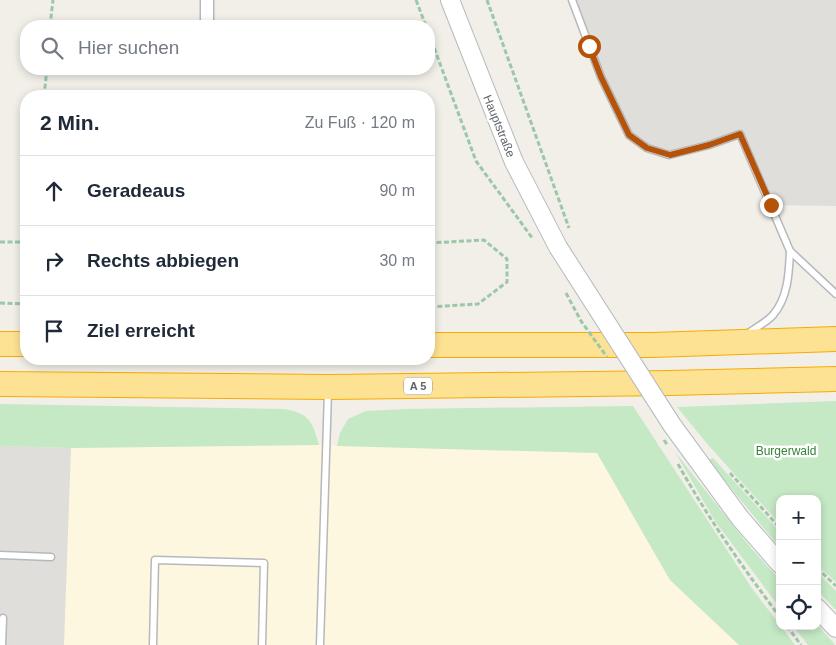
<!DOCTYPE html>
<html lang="de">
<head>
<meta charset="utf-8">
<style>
	body { margin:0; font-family:Arial,sans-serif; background:#f6f6f7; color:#1f2937 }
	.controls { position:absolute; right:15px; bottom:15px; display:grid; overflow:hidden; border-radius:10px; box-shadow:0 2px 8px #0003 }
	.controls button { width:45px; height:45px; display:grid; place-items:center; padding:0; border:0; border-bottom:1px solid #e0e1e3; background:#fff; color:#1f2937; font:25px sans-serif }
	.stop { position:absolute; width:15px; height:15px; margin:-11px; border:4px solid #b45309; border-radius:50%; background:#fff }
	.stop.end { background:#b45309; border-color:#fff; box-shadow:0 1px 5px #0008 }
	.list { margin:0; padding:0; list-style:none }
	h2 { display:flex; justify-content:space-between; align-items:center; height:65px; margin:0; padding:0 20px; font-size:21px }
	h2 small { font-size:16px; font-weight:400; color:#747a83 }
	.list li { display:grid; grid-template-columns:32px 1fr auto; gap:15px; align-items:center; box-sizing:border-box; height:70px; padding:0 20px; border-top:1px solid #e0e1e3 }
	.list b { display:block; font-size:19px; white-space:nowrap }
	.list em { font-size:16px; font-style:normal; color:#747a83 }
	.icon { flex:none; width:28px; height:28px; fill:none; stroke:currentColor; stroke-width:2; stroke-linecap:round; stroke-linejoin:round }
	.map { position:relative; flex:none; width:836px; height:645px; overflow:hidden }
	.search { position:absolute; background:#fff; box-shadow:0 2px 8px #0003; left:20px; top:20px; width:415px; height:55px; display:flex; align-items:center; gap:12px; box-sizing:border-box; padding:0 18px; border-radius:20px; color:#747a83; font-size:19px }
	.panel { position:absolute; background:#fff; box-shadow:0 2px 8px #0003; left:20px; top:90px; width:415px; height:275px; border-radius:20px }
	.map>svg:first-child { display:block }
</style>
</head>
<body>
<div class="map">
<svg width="836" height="645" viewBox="0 0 836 645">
	<rect width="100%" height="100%" fill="#f1efe8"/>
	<!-- commercial -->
	<path fill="#fef7e0" d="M319 445 597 453 670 580 739 645H0V446L71 448Z"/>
	<!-- industrial -->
	<g fill="#e0deda">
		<path d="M572 0H836V206L771 205 740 134 669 155 647 148 629 135 601 77Z"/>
		<path d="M0 446 71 448 64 645H0Z"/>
	</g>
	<!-- green -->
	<g fill="#c5e8c5">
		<path d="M836 401V582L817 565V499H780V524L709 446 677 407Z"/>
		<path d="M0 404 283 409C309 413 312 421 319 445L71 448 0 446Z"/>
		<path d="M633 406 751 587 795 645H739L670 580 597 453 337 446 340 433 348 419 366 411 404 409Z"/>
		<path d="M675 452 751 548 780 580V608L715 521Z"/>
		<path d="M713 458 780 532V548L708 460Z"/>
		<path d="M817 572 836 591V610L817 590Z"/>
		<path d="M817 624 835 645H808L793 626H817Z"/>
	</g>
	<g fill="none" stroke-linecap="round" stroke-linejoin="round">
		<!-- service casing -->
		<g stroke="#b5b8bc" stroke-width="9">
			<g id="service">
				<path d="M572 0 601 77 629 135 647 148 669 155 709 145 740 134 790 251 836 294"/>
				<path d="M747 334C755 328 767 322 773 315 788 298 789 273 790 251"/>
				<path d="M0 555 51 557"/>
				<path d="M2 645 3 618"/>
				<path d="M153 645 155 560 264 563 262 645"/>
				<path d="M320 645 328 391"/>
			</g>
		</g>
		<!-- minor casing -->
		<g stroke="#b5b8bc" stroke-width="15">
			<path id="minor" d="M207 0V26"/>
		</g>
		<!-- secondary casing -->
		<g stroke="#b6babf" stroke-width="20">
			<g id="secondary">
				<path d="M450 0 514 162 558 247"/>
				<path d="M672 425 740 518 780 564"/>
				<path d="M817 608 836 628"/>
			</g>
		</g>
		<!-- motorway casing -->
		<g stroke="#f9ab00" stroke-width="26">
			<g id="motorway">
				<path d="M0 344H26"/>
				<path d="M429 345H652L836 339"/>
				<path d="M0 384 329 387 669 383 836 379"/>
			</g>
		</g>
		<!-- path -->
		<g stroke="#9cc7a9" stroke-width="3" stroke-dasharray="5 2.5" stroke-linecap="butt">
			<path d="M416 0 426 26"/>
			<path d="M487 0 569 228"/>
			<path d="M50 26 53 0"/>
			<path d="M429 34 476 161 533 239"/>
			<path d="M44 96 47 69"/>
			<path d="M0 242H26"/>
			<path d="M429 243 484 240 507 259V282L478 304 429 307"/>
			<path d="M0 303 26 304"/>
			<path d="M678 464C708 518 743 568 780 617"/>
			<path d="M730 473 780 528"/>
			<path d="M817 568 836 586"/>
			<path d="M787 626 801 645"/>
		</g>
		<!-- service -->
		<use href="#service" stroke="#fff" stroke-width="6"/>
		<!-- minor -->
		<use href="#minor" stroke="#fff" stroke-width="12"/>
		<!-- secondary -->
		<use href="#secondary" stroke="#fff" stroke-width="18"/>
		<!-- motorway -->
		<use href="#motorway" stroke="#fde293" stroke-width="24"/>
		<!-- secondary-bridge casing -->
		<g stroke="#b6babf" stroke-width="20" stroke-linecap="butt">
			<path id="secondary-bridge" d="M558 247 672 425"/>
		</g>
		<!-- path-bridge -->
		<g stroke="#9cc7a9" stroke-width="3" stroke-dasharray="5 2.5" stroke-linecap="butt">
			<path d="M566 293 581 321 607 357"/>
			<path d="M664 440 668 446"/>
		</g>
		<!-- secondary-bridge -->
		<use href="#secondary-bridge" stroke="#fff" stroke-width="18"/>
	</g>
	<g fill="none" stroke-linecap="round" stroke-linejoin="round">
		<!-- route -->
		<path stroke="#b45309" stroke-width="6" d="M589 46 601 77 629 135 647 148 670 155 709 145 740 134 771 205"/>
	</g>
	<g text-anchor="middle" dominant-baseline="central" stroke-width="5" stroke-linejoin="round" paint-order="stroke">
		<!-- shield labels -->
		<rect fill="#fff" stroke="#8f9295" stroke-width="1" x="404" y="377.5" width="28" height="17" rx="4"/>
		<g font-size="11" font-weight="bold" fill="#5f6368">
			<text x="418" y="386">A 5</text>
		</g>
		<!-- street labels -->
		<g font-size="12" fill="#5f6368" stroke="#fff">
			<text transform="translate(499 126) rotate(68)">Hauptstraße</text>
		</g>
		<!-- park labels -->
		<g font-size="12" fill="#348238" stroke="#fff">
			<text x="786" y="451">Burgerwald</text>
		</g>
	</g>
</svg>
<div class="controls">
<button>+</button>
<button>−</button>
<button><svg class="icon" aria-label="locate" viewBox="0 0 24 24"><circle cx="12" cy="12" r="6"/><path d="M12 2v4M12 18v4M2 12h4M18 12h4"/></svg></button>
</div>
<div class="stop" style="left:589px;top:46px"></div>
<div class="stop end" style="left:771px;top:205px"></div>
<div class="search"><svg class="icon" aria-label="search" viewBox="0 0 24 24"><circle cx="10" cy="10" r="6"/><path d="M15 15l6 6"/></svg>Hier suchen</div>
<section class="panel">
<h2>2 Min.<small>Zu Fuß · 120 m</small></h2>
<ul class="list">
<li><svg class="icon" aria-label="ahead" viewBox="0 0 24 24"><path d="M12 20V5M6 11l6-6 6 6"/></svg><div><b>Geradeaus</b></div><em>90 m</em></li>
<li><svg class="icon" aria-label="right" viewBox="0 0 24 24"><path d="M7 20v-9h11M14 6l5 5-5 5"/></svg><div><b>Rechts abbiegen</b></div><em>30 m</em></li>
<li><svg class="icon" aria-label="arrive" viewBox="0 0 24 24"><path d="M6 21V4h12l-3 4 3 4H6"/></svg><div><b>Ziel erreicht</b></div></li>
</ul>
</section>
</div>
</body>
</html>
